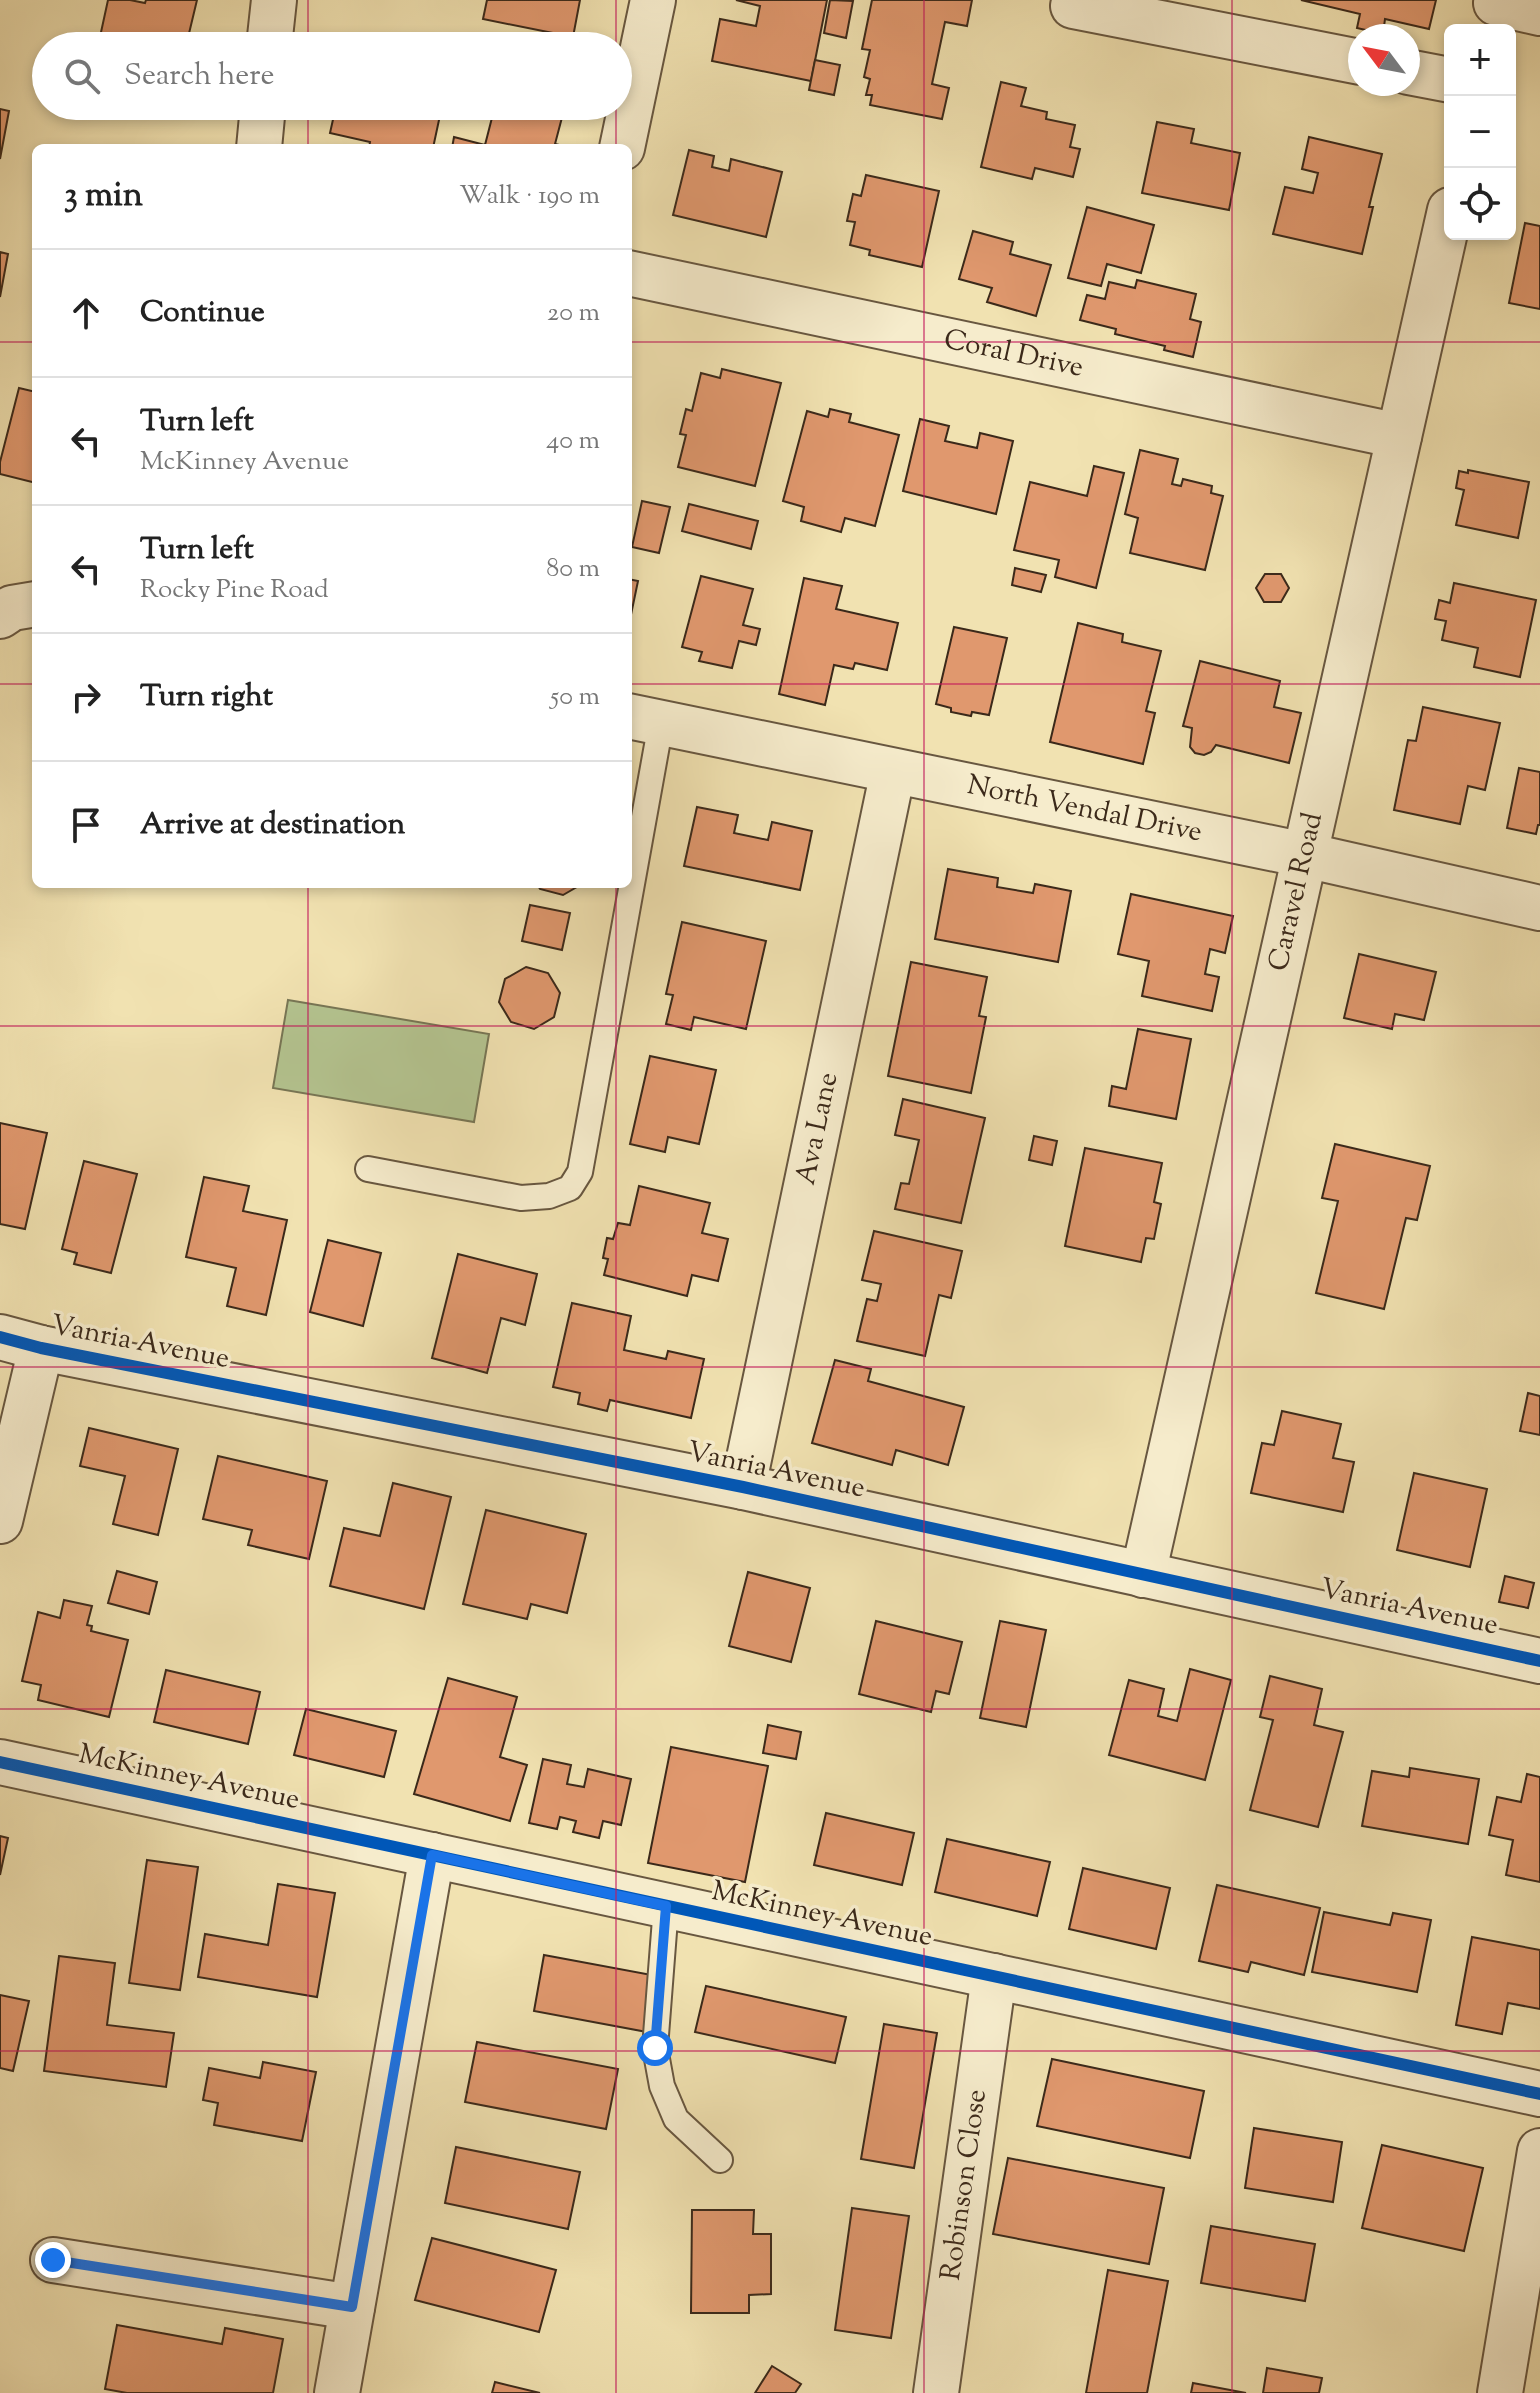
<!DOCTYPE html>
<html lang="en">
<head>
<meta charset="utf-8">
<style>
	body { margin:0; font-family:"Sorts Mill Goudy",serif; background:#f2f2f2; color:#222 }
	.controls { position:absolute; right:24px; top:24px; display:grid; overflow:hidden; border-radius:12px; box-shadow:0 4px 12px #0003 }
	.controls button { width:72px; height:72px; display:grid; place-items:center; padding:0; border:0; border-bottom:2px solid #e0e0e0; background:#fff; color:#222; font:40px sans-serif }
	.compass { position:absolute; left:1348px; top:24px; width:72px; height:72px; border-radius:50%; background:#fff; box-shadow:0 4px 12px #0003; rotate:302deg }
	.stop { position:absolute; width:24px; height:24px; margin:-18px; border:6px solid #1a73e8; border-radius:50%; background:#fff }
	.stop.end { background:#1a73e8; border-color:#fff; box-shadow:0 2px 8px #0008 }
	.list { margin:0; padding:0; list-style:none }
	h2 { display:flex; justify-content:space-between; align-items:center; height:104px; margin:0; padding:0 32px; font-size:34px }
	h2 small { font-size:26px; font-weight:400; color:#767676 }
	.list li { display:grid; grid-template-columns:52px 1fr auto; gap:24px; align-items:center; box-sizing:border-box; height:128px; padding:0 32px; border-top:2px solid #e0e0e0 }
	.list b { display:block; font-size:30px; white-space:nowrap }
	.list p { margin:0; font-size:26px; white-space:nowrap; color:#767676 }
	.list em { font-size:26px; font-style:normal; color:#767676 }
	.icon { flex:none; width:44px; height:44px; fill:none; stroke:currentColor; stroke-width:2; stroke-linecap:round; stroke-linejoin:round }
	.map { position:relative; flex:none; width:1540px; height:2393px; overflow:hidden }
	.search { position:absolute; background:#fff; box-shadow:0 4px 12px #0003; left:32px; top:32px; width:600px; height:88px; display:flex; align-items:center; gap:20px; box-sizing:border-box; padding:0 28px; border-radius:44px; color:#767676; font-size:30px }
	.panel { position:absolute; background:#fff; box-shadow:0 4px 12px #0003; left:32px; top:144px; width:600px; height:744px; border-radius:12px }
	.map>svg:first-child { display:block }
</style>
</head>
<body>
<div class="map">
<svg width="1540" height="2393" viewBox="0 0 1540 2393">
	<rect width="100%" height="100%" fill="#f1e2b1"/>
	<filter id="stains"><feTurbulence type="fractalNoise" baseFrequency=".0025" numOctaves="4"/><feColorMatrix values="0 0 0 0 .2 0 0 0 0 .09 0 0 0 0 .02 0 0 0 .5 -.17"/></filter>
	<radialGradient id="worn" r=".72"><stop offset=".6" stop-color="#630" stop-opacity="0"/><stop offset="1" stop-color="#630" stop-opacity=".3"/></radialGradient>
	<!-- green -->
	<path fill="#b4c490" stroke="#787655" stroke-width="2" d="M288 1000 489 1034 474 1122 273 1088Z"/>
	<!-- building -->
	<g fill="#e0986e" stroke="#3b291a" stroke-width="2">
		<path d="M108 0H130L145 3 146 0H197L186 46H98Z"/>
		<path d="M487 0H580L573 37 483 19Z"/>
		<path d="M736 0H827L811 81 712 61 720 19 756 26 760 6Z"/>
		<path d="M830 0 853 1 846 38 824 33Z"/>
		<path d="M872 0H972L967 26 945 22 932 84 949 88 942 119 870 105 872 95H866L870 79 864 77 870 50 862 49Z"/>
		<path d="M1301 0H1436L1429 29 1385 19 1383 34 1357 28 1360 14Z"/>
		<path d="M815 60 840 65 834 95 809 90Z"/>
		<path d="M1001 82 1026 88 1021 106 1047 112 1046 119 1075 125 1070 147 1080 149 1073 177 1035 168 1032 179 981 167Z"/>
		<path d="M336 106H442L433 148H369L370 142 330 133Z"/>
		<path d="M495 106H565L555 144 564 146V148H452L454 137 485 145Z"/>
		<path d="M0 109 9 111 0 159Z"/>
		<path d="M1157 122 1194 129 1191 143 1240 153 1229 210 1142 193Z"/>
		<path d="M1309 137 1382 154 1369 207H1373L1362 254 1273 234 1285 187 1313 193 1318 173 1302 169Z"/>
		<path d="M689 150 714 156 712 167 729 171 731 159 782 172 766 237 673 215Z"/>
		<path d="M866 175 939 191 922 267 869 255 870 250 850 245 855 222 847 221 853 194 861 196Z"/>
		<path d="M1087 207 1154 225 1141 273 1107 264 1101 286 1068 278Z"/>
		<path d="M1525 223 1540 226V309L1509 303Z"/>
		<path d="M973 231 1013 242 1010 254 1051 265 1036 316 987 302 992 288 959 279Z"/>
		<path d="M0 252 8 254 0 297Z"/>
		<path d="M1137 280 1196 294 1190 319 1201 322 1193 357 1164 350 1165 346 1115 334 1116 329 1080 320 1087 295 1105 299 1109 282 1135 288Z"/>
		<path d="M722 369 781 383 755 486 678 467 686 435 680 434 686 409 692 411 701 373 720 378Z"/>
		<path d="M19 388 36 392V483L0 474V462Z"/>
		<path d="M830 409 851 414 849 422 899 435 875 526 845 518 841 532 801 521 804 507 783 501 807 411 828 417Z"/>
		<path d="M920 419 949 426 945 441 977 448 980 433 1013 441 996 514 903 491Z"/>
		<path d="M1140 450 1178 459 1172 484 1181 486 1183 479 1212 486 1211 493 1223 496 1205 570 1130 553 1138 518 1125 514Z"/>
		<path d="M1094 466 1124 473 1096 588 1055 577 1059 560 1014 550 1030 482 1087 496Z"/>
		<path d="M1468 470 1529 482 1518 538 1456 525 1464 490 1456 488 1459 471 1468 473Z"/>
		<path d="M642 501 670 507 659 553 632 547Z"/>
		<path d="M689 504 758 521 751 549 682 531Z"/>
		<path d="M1015 568 1046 575 1041 592 1012 585Z"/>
		<path d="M1265 574H1281L1289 588 1281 602H1264L1256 588Z"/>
		<path d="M701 576 753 589 743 625 760 629 756 645 739 641 732 668 699 661 702 652 682 647Z"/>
		<path d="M804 578 842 586 836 609 898 623 887 670 855 663 853 669 834 665 825 705 779 694Z"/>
		<path d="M628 579 638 581 628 629Z"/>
		<path d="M1454 583 1536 600 1520 677 1474 667 1478 648 1442 640 1446 621 1435 619 1439 600 1450 603Z"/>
		<path d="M1078 623 1123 634 1122 642 1161 651 1146 711 1155 713 1143 764 1050 742Z"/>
		<path d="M954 627 1007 638 989 715 972 712 971 716 951 712V708L936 704Z"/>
		<path d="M1200 661 1280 681 1274 707 1301 713 1289 763 1216 745 1211 752 1204 755 1195 753 1190 747 1192 728 1183 726Z"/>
		<path d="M1423 707 1500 723 1485 790 1468 786 1460 824 1394 810 1408 740 1416 741Z"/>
		<path d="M1519 768 1540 772V825H1538L1536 834 1507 828Z"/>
		<path d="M697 807 738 815 734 833 768 840 772 822 812 831 800 890 684 866Z"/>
		<path d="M948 869 998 878 997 887 1033 893 1035 884 1071 891 1058 962 935 939Z"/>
		<path d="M537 884H582L563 895 540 889Z"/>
		<path d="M1131 894 1233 916 1225 953 1210 949 1205 974 1219 977 1212 1011 1142 996 1149 961 1118 954Z"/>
		<path d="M530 905 570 913 562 950 522 941Z"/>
		<path d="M682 922 766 941 746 1029 694 1017 691 1030 666 1024 673 995 666 994Z"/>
		<path d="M1359 954 1436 972 1424 1020 1395 1014 1392 1029 1344 1018Z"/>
		<path d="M911 962 987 977 979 1016 986 1017 971 1093 888 1076Z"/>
		<path d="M526 967 548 973 560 993 554 1017 534 1029 511 1022 499 1002 505 979Z"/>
		<path d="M1138 1029 1191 1039 1176 1119 1109 1106 1112 1086 1126 1089Z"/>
		<path d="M650 1056 716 1070 699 1144 668 1137 665 1152 630 1144Z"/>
		<path d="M903 1099 985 1118 961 1223 895 1209 901 1183 909 1184 919 1140 895 1135Z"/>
		<path d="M0 1123 47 1133 25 1229 0 1224Z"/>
		<path d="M1034 1136 1057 1141 1052 1165 1029 1160Z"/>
		<path d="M1335 1144 1430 1166 1417 1220 1406 1218 1384 1309 1316 1293 1338 1201 1322 1198Z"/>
		<path d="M1085 1148 1162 1163 1154 1202 1161 1204 1154 1239 1146 1238 1141 1262 1065 1246Z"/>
		<path d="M84 1161 137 1174 111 1273 74 1264 77 1253 62 1249Z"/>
		<path d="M204 1177 249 1186 243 1211 287 1220 266 1315 227 1306 236 1268 186 1257Z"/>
		<path d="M639 1186 710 1203 702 1233 728 1239 718 1281 692 1275 687 1296 604 1275 608 1259 603 1258 607 1238 613 1239 618 1223 630 1225Z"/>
		<path d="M874 1231 962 1251 951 1298 939 1295 925 1356 857 1341 867 1299 877 1301 881 1284 862 1280Z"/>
		<path d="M328 1240 381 1253 363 1326 310 1312Z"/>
		<path d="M458 1254 537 1274 525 1325 501 1318 487 1373 432 1358Z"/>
		<path d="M572 1303 631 1316 624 1350 666 1359 668 1351 704 1359 691 1418 610 1400 607 1411 578 1404 580 1393 553 1387Z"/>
		<path d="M835 1360 871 1369 868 1381 964 1407 948 1465 896 1450 892 1465 812 1443Z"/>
		<path d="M1528 1393 1540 1396V1435L1520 1431Z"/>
		<path d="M1282 1411 1341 1424 1333 1458 1354 1462 1343 1512 1251 1493 1262 1443 1274 1445Z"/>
		<path d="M89 1428 178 1449 158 1535 113 1524 125 1476 80 1466Z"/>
		<path d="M218 1456 327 1481 309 1559 248 1545 252 1530 203 1519Z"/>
		<path d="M1414 1473 1487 1489 1470 1567 1397 1550Z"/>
		<path d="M393 1483 451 1497 424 1609 330 1586 344 1528 380 1536Z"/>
		<path d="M486 1510 586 1534 567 1613 531 1604 527 1619 463 1604Z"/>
		<path d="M117 1571 157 1582 149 1614 108 1603Z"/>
		<path d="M748 1572 810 1588 791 1662 729 1646Z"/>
		<path d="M1505 1576 1534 1583 1528 1608 1499 1602Z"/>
		<path d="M64 1600 92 1606 87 1625 92 1626 91 1631 128 1640 109 1717 38 1700 41 1685 22 1681 38 1612 60 1618Z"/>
		<path d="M876 1621 962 1642 949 1694 936 1691 931 1712 859 1694Z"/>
		<path d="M1000 1621 1046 1630 1026 1727 980 1718Z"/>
		<path d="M1190 1669 1231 1680 1205 1780 1109 1755 1129 1680 1164 1689 1158 1716 1177 1721Z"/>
		<path d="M166 1670 260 1692 248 1744 154 1722Z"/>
		<path d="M1270 1676 1322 1689 1314 1725 1343 1732 1318 1827 1250 1810 1273 1720 1260 1717Z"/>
		<path d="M448 1678 517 1697 500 1757 527 1765 510 1821 414 1794Z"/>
		<path d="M306 1709 396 1731 384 1777 294 1755Z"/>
		<path d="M768 1725 801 1732 796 1759 763 1753Z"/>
		<path d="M671 1747 768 1766 745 1882 648 1863Z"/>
		<path d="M543 1759 571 1765 567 1784 584 1787 588 1769 631 1779 621 1825 603 1821 599 1838 573 1832 576 1821 560 1817 557 1829 529 1823Z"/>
		<path d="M1410 1768 1479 1779 1468 1844 1362 1826 1372 1771 1409 1777Z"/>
		<path d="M1527 1774 1540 1777V1882L1506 1875 1513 1840 1489 1835 1497 1797 1521 1802Z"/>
		<path d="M826 1813 914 1833 902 1885 814 1865Z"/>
		<path d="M0 1836 8 1838 0 1875Z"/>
		<path d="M947 1839 1050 1862 1037 1916 935 1892Z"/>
		<path d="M147 1860 198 1867 180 1990 129 1983Z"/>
		<path d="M1083 1868 1170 1888 1156 1949 1069 1929Z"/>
		<path d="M278 1884 335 1893 317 1997 198 1977 205 1934 268 1945Z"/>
		<path d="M1217 1885 1320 1908 1304 1975 1251 1962 1248 1972 1199 1961Z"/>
		<path d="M1324 1912 1390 1925 1393 1913 1431 1920 1417 1992 1312 1972Z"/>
		<path d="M1472 1937 1540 1950V2009L1508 2003 1502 2034 1456 2025Z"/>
		<path d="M544 1955 657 1976 647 2032 534 2011Z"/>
		<path d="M59 1956 115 1963 107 2025 174 2033 166 2087 44 2071Z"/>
		<path d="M706 1986 846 2017 835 2063 695 2032Z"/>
		<path d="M0 1995 29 2001 13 2071 0 2068Z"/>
		<path d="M884 2024 937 2033 914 2168 861 2159Z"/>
		<path d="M477 2042 618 2069 606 2129 465 2102Z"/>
		<path d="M1052 2059 1204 2091 1190 2158 1037 2126Z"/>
		<path d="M263 2062 316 2072 302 2141 214 2125 218 2103 203 2100 209 2068 260 2078Z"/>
		<path d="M1254 2128 1342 2142 1333 2202 1245 2188Z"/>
		<path d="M1382 2145 1483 2168 1464 2251 1362 2228Z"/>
		<path d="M456 2147 580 2172 568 2229 445 2203Z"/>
		<path d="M1008 2158 1164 2188 1149 2264 993 2234Z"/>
		<path d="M852 2208 909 2216 891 2338 835 2330Z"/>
		<path d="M692 2210H754L753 2234H771V2294L749 2295V2313H691Z"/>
		<path d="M1211 2226 1315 2244 1305 2301 1201 2283Z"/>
		<path d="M432 2238 556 2270 539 2332 415 2300Z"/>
		<path d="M1108 2270 1168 2281 1147 2393H1086Z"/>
		<path d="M117 2325 222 2344 225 2328 283 2339 273 2393H127L105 2389Z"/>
		<path d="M772 2366 801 2384 795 2393H755Z"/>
		<path d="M1267 2368 1322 2378 1319 2393H1263Z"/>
		<path d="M495 2382 540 2393H492Z"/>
		<path d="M1193 2383 1246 2393H1191Z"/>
	</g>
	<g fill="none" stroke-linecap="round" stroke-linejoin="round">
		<!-- service casing -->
		<g stroke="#685740" stroke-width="28">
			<g id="service">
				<path d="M368 1169 521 1198 549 1196 570 1188 580 1172 661 723"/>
				<path d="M666 1906 655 2048 662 2086 676 2119 720 2160"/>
			</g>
		</g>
		<!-- minor casing -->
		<g stroke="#685740" stroke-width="48">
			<g id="minor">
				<path d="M1496 3 1540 13"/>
				<path d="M1073 6 1360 62"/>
				<path d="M269 46 274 0"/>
				<path d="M1408 72 1450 80"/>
				<path d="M259 148 263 106"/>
				<path d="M622 148 653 0"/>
				<path id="s1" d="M628 273 1399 436"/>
				<path d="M0 616 12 608 36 604"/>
				<path id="s2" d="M628 716 1305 855 1540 908"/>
				<path d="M0 1337 41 1348 743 1487 1540 1661"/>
				<path id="s3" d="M743 1487 893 771"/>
				<path d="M0 1521 41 1348"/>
				<path id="s4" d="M1143 1575 1450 210"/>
				<path d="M53 2260 352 2307"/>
				<path id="s5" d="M936 2393 994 1976"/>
				<path d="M1500 2393 1540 2151"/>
			</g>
		</g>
		<!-- tertiary casing -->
		<g stroke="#685740" stroke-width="48">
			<g id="tertiary">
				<path d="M0 1762 1540 2094"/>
				<path d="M337 2393 432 1855"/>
			</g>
		</g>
		<!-- service -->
		<use href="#service" stroke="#f6eccc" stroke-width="24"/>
		<!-- minor -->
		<use href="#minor" stroke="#f6eccc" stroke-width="44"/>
		<!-- tertiary -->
		<use href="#tertiary" stroke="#f6eccc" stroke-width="44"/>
		<!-- cycleway casing -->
		<g stroke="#f6eccc" stroke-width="17">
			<g id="cycleway">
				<path d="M0 1337 41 1348 743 1487 1540 1661"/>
				<path d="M0 1762 1540 2094"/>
			</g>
		</g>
		<!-- cycleway -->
		<use href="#cycleway" stroke="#0057b8" stroke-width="12"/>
	</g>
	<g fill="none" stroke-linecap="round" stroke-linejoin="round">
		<!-- route -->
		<path stroke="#1a73e8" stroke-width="10" d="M53 2260 352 2307 432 1855 666 1906 655 2048"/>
	</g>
	<!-- grid -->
	<path fill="none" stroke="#c2185b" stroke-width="2" stroke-opacity="0.55" d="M308 0V46M616 0V46M924 0V2393M1232 0V2393M308 106V148M616 106V148M0 342H36M628 342H1540M0 684H36M628 684H1540M308 884V2393M616 884V2393M0 1026H1540M0 1367H1540M0 1709H1540M0 2051H1540"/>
	<g text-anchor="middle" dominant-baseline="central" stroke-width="7" stroke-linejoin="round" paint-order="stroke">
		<!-- street labels -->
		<g font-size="28" fill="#3b291a" stroke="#f6eccc">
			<text stroke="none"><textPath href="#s1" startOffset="394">Coral Drive</textPath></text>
			<text stroke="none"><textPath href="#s2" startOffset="466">North Vendal Drive</textPath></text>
			<text stroke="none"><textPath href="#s4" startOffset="700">Caravel Road</textPath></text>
			<text stroke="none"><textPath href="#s3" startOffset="366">Ava Lane</textPath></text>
			<text transform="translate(140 1343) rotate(11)">Vanria Avenue</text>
			<text transform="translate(776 1471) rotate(12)">Vanria Avenue</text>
			<text transform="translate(1409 1608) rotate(12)">Vanria Avenue</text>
			<text transform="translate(189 1778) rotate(12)">McKinney Avenue</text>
			<text transform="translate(822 1915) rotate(12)">McKinney Avenue</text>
			<text stroke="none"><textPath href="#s5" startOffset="210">Robinson Close</textPath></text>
		</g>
	</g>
	<rect width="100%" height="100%" filter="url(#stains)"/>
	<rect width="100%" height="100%" fill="url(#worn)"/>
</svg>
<div class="controls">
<button>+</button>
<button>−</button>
<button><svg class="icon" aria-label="locate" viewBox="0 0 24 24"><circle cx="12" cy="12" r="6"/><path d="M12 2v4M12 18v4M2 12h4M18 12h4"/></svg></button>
</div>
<svg class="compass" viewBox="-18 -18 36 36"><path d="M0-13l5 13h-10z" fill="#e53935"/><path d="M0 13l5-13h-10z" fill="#767676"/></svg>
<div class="stop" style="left:655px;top:2048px"></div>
<div class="stop end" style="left:53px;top:2260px"></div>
<div class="search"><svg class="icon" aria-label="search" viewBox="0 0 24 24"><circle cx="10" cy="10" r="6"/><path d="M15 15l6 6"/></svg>Search here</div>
<section class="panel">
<h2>3 min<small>Walk · 190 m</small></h2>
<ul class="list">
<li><svg class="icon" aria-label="ahead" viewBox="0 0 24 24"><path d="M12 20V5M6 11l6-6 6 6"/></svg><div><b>Continue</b></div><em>20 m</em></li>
<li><svg class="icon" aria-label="left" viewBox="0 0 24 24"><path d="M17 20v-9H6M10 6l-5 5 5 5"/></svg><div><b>Turn left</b><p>McKinney Avenue</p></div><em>40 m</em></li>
<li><svg class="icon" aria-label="left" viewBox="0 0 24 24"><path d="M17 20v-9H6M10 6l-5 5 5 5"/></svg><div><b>Turn left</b><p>Rocky Pine Road</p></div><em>80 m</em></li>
<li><svg class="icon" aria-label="right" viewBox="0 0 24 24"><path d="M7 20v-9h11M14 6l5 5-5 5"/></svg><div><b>Turn right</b></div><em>50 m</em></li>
<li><svg class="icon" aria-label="arrive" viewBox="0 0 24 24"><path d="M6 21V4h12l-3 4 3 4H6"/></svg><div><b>Arrive at destination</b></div></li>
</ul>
</section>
</div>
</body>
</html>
